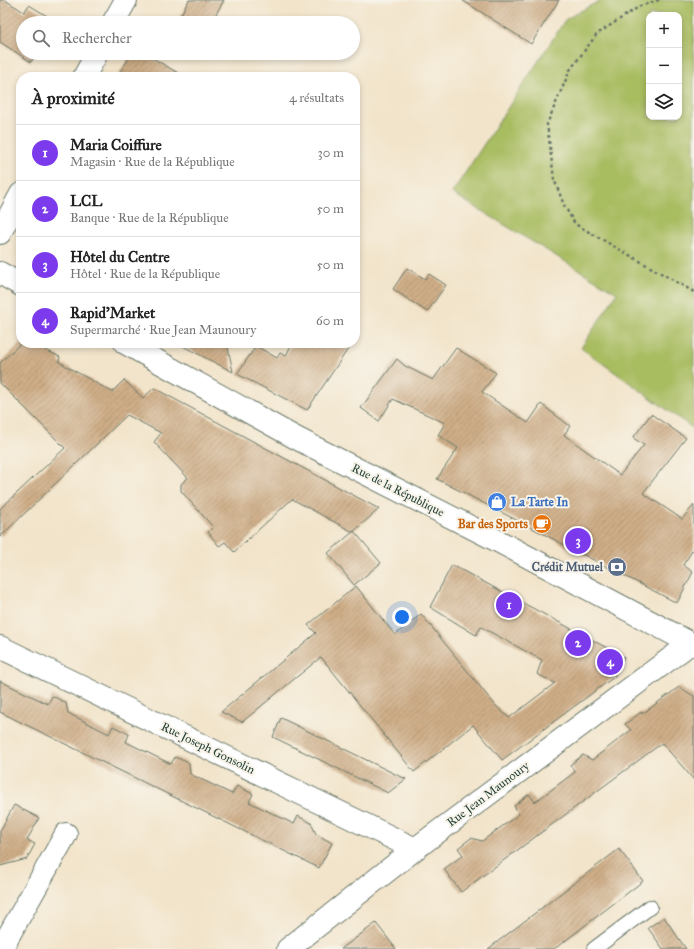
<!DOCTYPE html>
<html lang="fr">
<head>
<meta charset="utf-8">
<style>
	body { margin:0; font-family:"IM FELL Great Primer",serif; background:#f6f6f6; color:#222 }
	.controls { position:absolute; right:12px; top:12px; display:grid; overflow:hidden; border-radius:8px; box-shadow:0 2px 6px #0003 }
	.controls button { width:36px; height:36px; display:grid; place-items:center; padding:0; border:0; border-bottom:1px solid #e0e0e0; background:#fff; color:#222; font:20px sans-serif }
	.you { position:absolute; left:402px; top:617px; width:14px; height:14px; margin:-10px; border:3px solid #fff; border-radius:50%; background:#1a73e8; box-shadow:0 0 0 6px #1a73e833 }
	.badge { display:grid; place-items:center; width:26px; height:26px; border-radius:50%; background:#7c3aed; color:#fff; font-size:13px; font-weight:700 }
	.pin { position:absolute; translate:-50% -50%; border:2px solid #fff; box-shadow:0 1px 4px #0006 }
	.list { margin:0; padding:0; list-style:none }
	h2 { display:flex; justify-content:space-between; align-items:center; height:52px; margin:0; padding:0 16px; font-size:17px }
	h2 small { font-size:13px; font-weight:400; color:#767676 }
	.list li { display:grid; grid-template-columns:26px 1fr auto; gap:12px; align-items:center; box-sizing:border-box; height:56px; padding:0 16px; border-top:1px solid #e0e0e0 }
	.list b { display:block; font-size:15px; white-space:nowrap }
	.list p { margin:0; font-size:13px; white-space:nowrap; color:#767676 }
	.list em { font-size:13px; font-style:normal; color:#767676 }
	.icon { flex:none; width:22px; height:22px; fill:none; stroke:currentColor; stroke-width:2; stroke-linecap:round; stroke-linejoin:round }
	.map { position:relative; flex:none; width:694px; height:949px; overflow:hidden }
	.search { position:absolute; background:#fff; box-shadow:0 2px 6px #0003; left:16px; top:16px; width:344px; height:44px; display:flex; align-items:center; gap:10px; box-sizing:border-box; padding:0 14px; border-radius:22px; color:#767676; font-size:15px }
	.panel { position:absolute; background:#fff; box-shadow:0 2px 6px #0003; left:16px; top:72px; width:344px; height:276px; border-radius:16px }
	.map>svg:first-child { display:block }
</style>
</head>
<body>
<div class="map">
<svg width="694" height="949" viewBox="0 0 694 949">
	<defs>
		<pattern id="building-hatch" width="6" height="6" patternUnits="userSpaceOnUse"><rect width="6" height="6" fill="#cfae88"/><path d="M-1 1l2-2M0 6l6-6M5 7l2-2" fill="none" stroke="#a78f70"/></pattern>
	</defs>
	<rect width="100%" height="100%" fill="#f7f3e8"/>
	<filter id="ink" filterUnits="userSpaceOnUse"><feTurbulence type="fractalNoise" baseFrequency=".025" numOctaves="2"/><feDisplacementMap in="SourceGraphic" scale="8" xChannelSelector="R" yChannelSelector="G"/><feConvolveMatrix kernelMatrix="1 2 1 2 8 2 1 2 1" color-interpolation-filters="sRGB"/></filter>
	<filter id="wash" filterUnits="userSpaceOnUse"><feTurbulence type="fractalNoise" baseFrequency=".012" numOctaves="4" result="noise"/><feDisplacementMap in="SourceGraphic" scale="16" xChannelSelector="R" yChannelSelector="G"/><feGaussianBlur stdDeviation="0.9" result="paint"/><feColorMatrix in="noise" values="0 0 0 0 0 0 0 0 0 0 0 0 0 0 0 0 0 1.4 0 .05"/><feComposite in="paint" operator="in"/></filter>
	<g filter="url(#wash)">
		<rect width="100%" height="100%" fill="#f2e4ca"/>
		<!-- pitch -->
		<path fill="#a8bc61" stroke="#647c4a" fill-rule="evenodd" d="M601 0H694V429L581 348 617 293 452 193 566 19ZM649 15H679V117H649Z"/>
		<g id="blocks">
			<!-- building -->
			<g fill="url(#building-hatch)">
				<path d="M0 0H5L24 12 29 5 57 22 23 23V53H36L31 62 0 42Z"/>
				<path d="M189 0H224L211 23H176Z"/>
				<path d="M462 0H559L531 44Z"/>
				<path d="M132 53H144L185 77H117Z"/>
				<path d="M407 268 425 279 429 274 446 285 427 312 393 289Z"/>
				<path d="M21 343H31L60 357 59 362 112 392 124 380 143 398 154 388 379 509 353 532 292 499 234 552 225 542 219 546 208 532 213 527 181 491V484L188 478 154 442 161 433 127 415 0 537V509L65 448 0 383V363Z"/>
				<path d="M177 343H227L233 372Z"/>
				<path d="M292 343H352L307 410 237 374 256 346 277 358 280 353 286 356Z"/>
				<path d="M456 348 496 373 482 392 528 423 541 404 570 426 564 435 620 475 644 445 633 438 651 414 686 438 643 493 682 519 694 505V548L683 565 693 572 677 603 437 479 458 448 438 435 445 423 393 399 379 421 361 408 397 359 405 366 433 380Z"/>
				<path d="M354 531 381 563 354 585 328 553Z"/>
				<path d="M452 565 624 657 614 677 502 760 473 725 414 772 321 657 242 722 221 712 316 633 308 625 356 586 395 635 421 614 495 705 509 718 555 683 537 674 542 660 481 627 476 635 430 607Z"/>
				<path d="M0 681 48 704 52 696 66 703 68 713 109 734 113 726 129 734 126 742 171 764 175 757 189 763 190 774 232 794 237 786 253 794 249 802 294 824 298 816 311 823 316 834 332 843 319 868 0 712Z"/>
				<path d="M679 687 694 696V780L662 743 461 892 444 869 463 855 458 848 471 838 482 841 519 814 514 806 529 794 535 802 575 772 570 765 583 755 592 760 631 730 625 724 641 712 642 714Z"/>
				<path d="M281 718 393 773 406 779 388 793 273 737Z"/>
				<path d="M14 805 39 818 27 840 35 844 27 859 0 866V831Z"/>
				<path d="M619 849 643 881 565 941 554 949H488Z"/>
				<path d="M664 917 686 949H663L648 928Z"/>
				<path d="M376 923 396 949H341Z"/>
			</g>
		</g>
	</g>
	<g filter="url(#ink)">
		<use href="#blocks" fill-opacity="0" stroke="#697768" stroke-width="1"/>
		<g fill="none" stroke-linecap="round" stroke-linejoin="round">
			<!-- service casing -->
			<g stroke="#697768" stroke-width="16">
				<path id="service" d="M594 949 650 907"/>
			</g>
			<!-- minor casing -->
			<g stroke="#697768" stroke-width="24">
				<g id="minor">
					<path d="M113 23 126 0"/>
					<path d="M84 77 97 53"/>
					<path d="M0 233 21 194"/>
					<path d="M0 647 415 849"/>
					<path d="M1 949 66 834"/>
					<path d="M288 949 415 849 691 643"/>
				</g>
			</g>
			<!-- secondary casing -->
			<g stroke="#697768" stroke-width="24">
				<g id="secondary">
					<path d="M0 273 21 285"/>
					<path d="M125 343 294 437 498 541 694 645"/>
				</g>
			</g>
			<!-- path -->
			<path stroke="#697768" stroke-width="2.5" stroke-dasharray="3 3" stroke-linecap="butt" d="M659 0 640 6 597 34 570 70 547 124 554 179 564 205 575 224 694 292"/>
			<!-- service -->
			<use href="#service" stroke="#fff" stroke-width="14"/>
			<!-- minor -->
			<use href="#minor" stroke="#fff" stroke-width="22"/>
			<!-- secondary -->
			<use href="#secondary" stroke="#fff" stroke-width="22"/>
		</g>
	</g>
	<!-- icons -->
	<defs>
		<g id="shop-disc" transform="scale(1)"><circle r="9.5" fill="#3f7fe0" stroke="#f7f3e8"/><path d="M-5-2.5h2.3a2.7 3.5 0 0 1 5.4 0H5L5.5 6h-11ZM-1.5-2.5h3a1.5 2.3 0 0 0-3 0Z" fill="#fff"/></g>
		<g id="cafe-disc" transform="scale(1)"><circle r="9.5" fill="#e8710a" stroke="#f7f3e8"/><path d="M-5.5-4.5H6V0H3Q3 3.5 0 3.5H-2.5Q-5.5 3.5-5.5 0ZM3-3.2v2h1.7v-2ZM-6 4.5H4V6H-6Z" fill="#fff"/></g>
		<g id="bank-disc" transform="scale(1)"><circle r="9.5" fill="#5c6f8a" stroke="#f7f3e8"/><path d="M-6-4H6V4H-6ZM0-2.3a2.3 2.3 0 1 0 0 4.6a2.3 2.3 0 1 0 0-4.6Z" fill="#fff"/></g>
	</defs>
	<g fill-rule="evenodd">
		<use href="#shop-disc" x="497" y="502"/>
		<use href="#cafe-disc" x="542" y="524"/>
		<use href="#bank-disc" x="617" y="567"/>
	</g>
	<g text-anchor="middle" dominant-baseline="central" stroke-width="4" stroke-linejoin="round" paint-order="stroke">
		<!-- street labels -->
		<g font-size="12" fill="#1f3d34" stroke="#f7f3e8">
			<text transform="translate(398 490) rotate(27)">Rue de la République</text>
			<text transform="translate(208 748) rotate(26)">Rue Joseph Gonsolin</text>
			<text transform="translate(488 794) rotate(-37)">Rue Jean Maunoury</text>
		</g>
		<!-- shop labels -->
		<g font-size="12" font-weight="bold" fill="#366cbe" stroke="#f7f3e8" text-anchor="start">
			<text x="511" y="502">La Tarte In</text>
		</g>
		<!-- food labels -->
		<g font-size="12" font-weight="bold" fill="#c56008" stroke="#f7f3e8" text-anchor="end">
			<text x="528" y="524">Bar des Sports</text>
		</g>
		<!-- service labels -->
		<g font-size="12" font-weight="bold" fill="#4e5e75" stroke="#f7f3e8" text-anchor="end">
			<text x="603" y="567">Crédit Mutuel</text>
		</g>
	</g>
</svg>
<div class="controls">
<button>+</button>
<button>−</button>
<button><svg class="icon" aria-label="layers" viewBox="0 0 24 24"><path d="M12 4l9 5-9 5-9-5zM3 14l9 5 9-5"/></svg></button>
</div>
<div class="you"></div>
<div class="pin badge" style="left:509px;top:605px">1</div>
<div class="pin badge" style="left:578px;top:643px">2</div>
<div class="pin badge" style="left:578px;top:541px">3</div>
<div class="pin badge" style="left:610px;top:662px">4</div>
<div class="search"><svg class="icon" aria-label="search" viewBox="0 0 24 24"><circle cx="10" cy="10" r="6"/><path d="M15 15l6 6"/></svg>Rechercher</div>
<section class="panel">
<h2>À proximité<small>4 résultats</small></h2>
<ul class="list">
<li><span class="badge">1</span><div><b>Maria Coiffure</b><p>Magasin · Rue de la République</p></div><em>30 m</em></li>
<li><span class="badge">2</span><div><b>LCL</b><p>Banque · Rue de la République</p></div><em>50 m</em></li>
<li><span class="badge">3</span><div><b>Hôtel du Centre</b><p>Hôtel · Rue de la République</p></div><em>50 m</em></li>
<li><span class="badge">4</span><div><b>Rapid'Market</b><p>Supermarché · Rue Jean Maunoury</p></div><em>60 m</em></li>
</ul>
</section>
</div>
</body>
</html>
